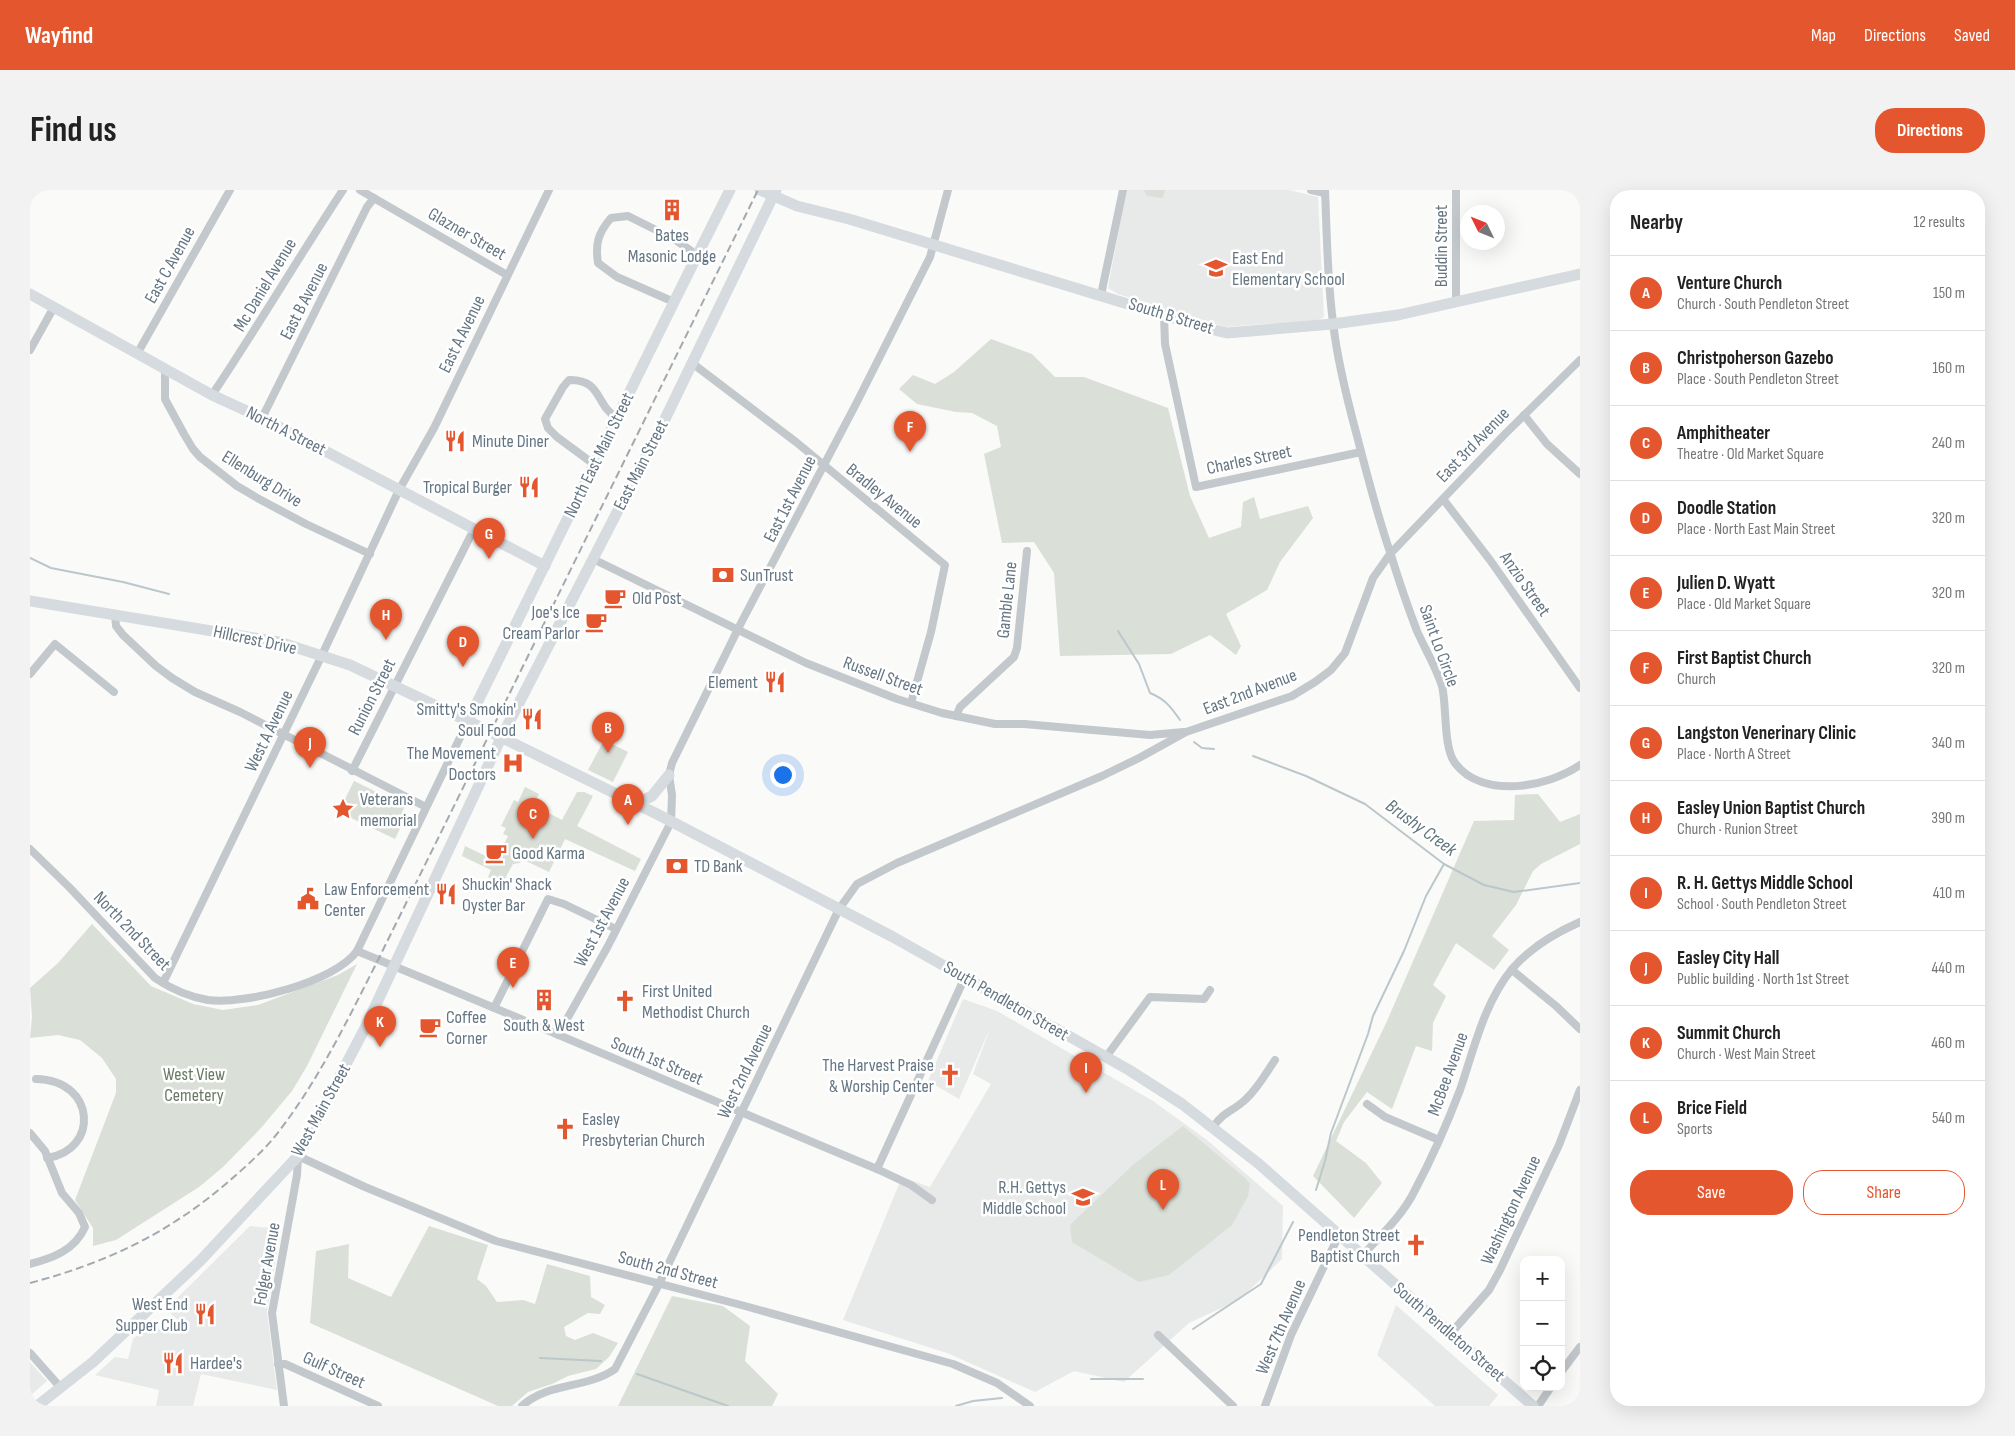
<!DOCTYPE html>
<html lang="en">
<head>
<meta charset="utf-8">
<style>
	body { margin:0; font-family:"Sofia Sans Condensed",sans-serif; background:#f2f2f2; color:#222 }
	.controls { position:absolute; right:15px; bottom:15px; display:grid; overflow:hidden; border-radius:10px; box-shadow:0 5px 20px #0002 }
	.controls button { width:45px; height:45px; display:grid; place-items:center; padding:0; border:0; border-bottom:1px solid #e0e0e0; background:#fff; color:#222; font:25px sans-serif }
	.compass { position:absolute; left:1430px; top:15px; width:45px; height:45px; border-radius:50%; background:#fff; box-shadow:0 5px 20px #0002; rotate:313deg }
	.you { position:absolute; left:752px; top:584px; width:18px; height:18px; margin:-12px; border:4px solid #fff; border-radius:50%; background:#1a73e8; box-shadow:0 0 0 8px #1a73e833 }
	.badge { display:grid; place-items:center; width:32px; height:32px; border-radius:50%; background:#e4572e; color:#fff; font-size:16px; font-weight:700 }
	.pin { position:absolute; translate:-50% -41px; filter:drop-shadow(0 1px 2px #0008) }
	.pin::after { content:''; position:absolute; top:26px; width:18px; height:15px; background:inherit; clip-path:polygon(0 0,100% 0,50% 100%) }
	.list { margin:0; padding:0; list-style:none }
	h2 { display:flex; justify-content:space-between; align-items:center; height:65px; margin:0; padding:0 20px; font-size:21px }
	h2 small { font-size:16px; font-weight:400; color:#767676 }
	.list li { display:grid; grid-template-columns:32px 1fr auto; gap:15px; align-items:center; box-sizing:border-box; height:75px; padding:0 20px; border-top:1px solid #e0e0e0 }
	.list b { display:block; font-size:19px; white-space:nowrap }
	.list p { margin:0; font-size:16px; white-space:nowrap; color:#767676 }
	.list em { font-size:16px; font-style:normal; color:#767676 }
	.actions { display:flex; gap:10px; padding:15px 20px }
	.actions a { flex:1; padding:11px 0; border:1px solid #e4572e; border-radius:20px; text-align:center; font-size:18px; color:#e4572e }
	.actions .main { background:#e4572e; color:#fff }
	.icon { flex:none; width:28px; height:28px; fill:none; stroke:currentColor; stroke-width:2; stroke-linecap:round; stroke-linejoin:round }
	.map { position:relative; flex:none; width:1550px; height:1216px; overflow:hidden; border-radius:20px }
	header { display:flex; align-items:center; gap:30px; box-sizing:border-box; height:70px; padding:0 25px; background:#e4572e; color:#fff }
	header strong { font-size:24px }
	nav { display:flex; gap:28px; margin-inline-start:auto; font-size:18px }
	.intro { display:flex; align-items:center; justify-content:space-between; box-sizing:border-box; height:120px; padding:0 30px }
	h1 { margin:0; font-size:35px }
	.button { padding:12px 22px; border-radius:20px; background:#e4572e; color:#fff; font-size:18px; font-weight:700 }
	main { display:flex; gap:30px; padding:0 30px }
	aside { flex:1; background:#fff; border-radius:20px; box-shadow:0 5px 20px #0002 }
	.map>svg:first-child { display:block }
</style>
</head>
<body>
<header>
<strong>Wayfind</strong>
<nav><a>Map</a><a>Directions</a><a>Saved</a></nav>
</header>
<div class="intro"><h1>Find us</h1><a class="button">Directions</a></div>
<main>
<div class="map">
<svg width="1550" height="1216" viewBox="0 0 1550 1216">
	<rect width="100%" height="100%" fill="#fafaf8"/>
	<!-- built -->
	<g fill="#e8e9e9">
		<path d="M1096 0H1259L1288 7 1294 127 1289 130 1195 137 1088 104 1078 98Z"/>
		<path d="M933 809 967 821 1123 911 1177 950 1253 1016 1252 1069 1209 1110 1159 1133 1094 1192 1044 1181 1005 1202 917 1163 813 1130 872 987 900 997 961 894 943 884 961 836 929 909 898 891Z"/>
		<path d="M220 1036 251 1039 237 1122 247 1200 171 1184 163 1216H126L129 1200 65 1185 85 1167 98 1169 103 1149 117 1137 140 1141 148 1130 136 1119Z"/>
		<path d="M1366 1115 1468 1205 1459 1216H1405L1347 1165Z"/>
		<path d="M0 1172 17 1191 0 1206Z"/>
	</g>
	<!-- green -->
	<g fill="#dadfd7">
		<path d="M1114 0H1135L1133 8 1117 6Z"/>
		<path d="M961 149 1002 164 1025 187H1054L1138 218 1160 306 1179 348 1211 337 1213 312 1224 307 1230 329 1278 316 1283 328 1250 372 1237 400 1196 424 1211 456 1206 465 1180 445 1141 464 1030 466 1024 383 1004 352 972 353 954 264 971 257 967 236 942 223 926 222 887 214 869 199 883 185 905 194 924 182Z"/>
		<path d="M574 550 598 562 583 592 558 580Z"/>
		<path d="M324 591 375 616 372 622 377 624 365 649 313 624 315 619 311 617Z"/>
		<path d="M495 597 509 604 506 609 513 613 511 619 532 630 547 602H554L563 606 547 636 611 669 605 681 535 649 519 682 492 669 490 673 483 674 472 694 458 687 461 680 432 666 435 656 466 671 478 646 473 644 476 638 471 636 484 610 488 612Z"/>
		<path d="M1508 604 1530 632 1550 624V654L1511 674 1503 681 1486 715 1462 746 1479 760 1464 780 1426 753 1403 795 1416 806 1403 833 1402 861 1386 856 1362 919 1337 902 1314 932 1306 951 1336 973 1352 993 1324 1028 1283 986 1357 831 1444 631 1484 630 1485 605Z"/>
		<path d="M62 734 121 796 163 814 193 820 228 815 308 785 327 774 277 876 262 901 231 938 193 977 169 997 86 1050 63 1056V1038L45 1010 86 903V889L72 868 50 850 28 845 0 848 2 827 0 798 28 773Z"/>
		<path d="M1153 936 1214 987 1220 994 1218 1006 1202 1035 1139 1085 1109 1092 1042 1052 1040 1035 1104 974Z"/>
		<path d="M399 1036 458 1055 447 1089 456 1096 467 1112 493 1110 505 1114 517 1074 560 1086 561 1107 575 1115 570 1124 558 1123 534 1137 536 1146 545 1150 563 1143 588 1153 579 1167 566 1179 538 1186 522 1194 498 1202 482 1216H468L280 1133 286 1061 319 1054 318 1088 361 1107Z"/>
		<path d="M642 1106 693 1116 720 1136 715 1171 748 1204 742 1216H588Z"/>
	</g>
	<g fill="none" stroke-linecap="round" stroke-linejoin="round">
		<!-- stream -->
		<g stroke="#bbc7cb" stroke-width="2">
			<path d="M0 368 21 378 93 392 139 404"/>
			<path d="M1088 441 1109 474 1120 503C1135 509 1141 517 1150 530"/>
			<path d="M1164 552 1172 558 1184 559"/>
			<path d="M1223 566 1276 586 1335 614 1414 674 1454 695 1484 702 1550 693"/>
			<path d="M1286 1000 1295 971 1301 943 1338 844 1343 826 1374 761 1396 706 1414 674"/>
			<path d="M1163 1139 1231 1094 1263 1032"/>
			<path d="M510 1168 571 1171"/>
			<path d="M607 1184 698 1216"/>
			<path d="M1061 1189H1113"/>
			<path d="M926 1216 943 1211 972 1208"/>
		</g>
		<!-- street -->
		<g stroke="#c3c8cc" stroke-width="8">
			<path d="M330 0 477 85"/>
			<path d="M1281 0 1295 3"/>
			<path d="M1295 0C1297 44 1297 88 1303 132 1307 170 1317 209 1327 246 1337 285 1347 324 1360 362 1368 388 1377 415 1387 441 1395 459 1406 477 1412 496 1417 516 1413 557 1425 573 1453 610 1518 597 1550 575"/>
			<path d="M1426 0V112"/>
			<path d="M1071 105 1093 0"/>
			<path d="M644 112 587 87 568 73C565 54 568 43 581 28L598 26 644 49 667 65"/>
			<path d="M1134 125 1135 154 1166 297 1331 262"/>
			<path d="M0 160 24 117"/>
			<path d="M107 164 200 0"/>
			<path d="M662 173 766 252 915 375 901 442 881 513"/>
			<path d="M135 179V209L154 244 163 259 170 267 207 296 229 309 276 334 340 364"/>
			<path d="M182 205C227 138 268 68 313 0"/>
			<path d="M1494 225 1517 254 1550 284"/>
			<path d="M232 228 337 17 344 8"/>
			<path d="M565 275 527 247 518 238 515 229 533 197 539 190C572 189 566 216 586 227"/>
			<path d="M1413 309 1460 370 1550 498"/>
			<path d="M563 369 776 473 867 509 912 523 965 534H994L1120 545 1154 542"/>
			<path d="M85 425 86 436 93 445 126 476 142 488 165 502 210 522 396 617"/>
			<path d="M0 484 25 454 84 502"/>
			<path d="M926 526 930 517 984 467 987 458 997 361"/>
			<path d="M322 581 444 339"/>
			<path d="M0 659 40 698 125 788C140 798 159 807 178 810 215 815 305 792 327 761L438 531"/>
			<path d="M327 761C501 832 673 907 847 979L881 995 902 1010"/>
			<path d="M1482 780 1526 816 1550 839"/>
			<path d="M133 793 292 465 369 300 404 238 519 0"/>
			<path d="M464 818 518 709 534 714 586 739"/>
			<path d="M528 845 578 756 641 632 642 605 639 585 642 573 711 433 827 212 900 67 918 0"/>
			<path d="M1076 867 1120 807 1174 809 1180 800"/>
			<path d="M6 889C67 890 69 961 17 968"/>
			<path d="M1337 914 1355 927 1409 950"/>
			<path d="M1183 937C1194 921 1204 921 1216 909 1228 898 1236 883 1245 870"/>
			<path d="M0 943 15 961 32 1003 49 1023 55 1037C45 1060 23 1068 0 1074"/>
			<path d="M847 979 935 787"/>
			<path d="M1333 1065C1351 1045 1373 1025 1385 1000 1402 968 1417 934 1430 900 1444 859 1454 813 1482 779 1500 758 1525 743 1550 732"/>
			<path d="M1421 1143 1459 1100 1470 1080 1529 955 1550 900"/>
			<path d="M1128 1145 1203 1216"/>
			<path d="M0 1163 31 1198"/>
			<path d="M248 1174H255L348 1216"/>
			<path d="M1531 1182 1550 1157"/>
			<path d="M254 1216 242 1123 267 985 268 966 335 997 466 1051 715 1116 923 1174 967 1193 1000 1216"/>
			<path d="M492 1216C518 1192 557 1199 585 1179L626 1100 809 719 827 694 867 673 1072 586 1109 568 1156 542 1262 506 1285 492 1301 480 1315 463 1343 388 1360 364 1475 244 1550 170"/>
			<path d="M1235 1216 1261 1145 1309 1045"/>
			<path d="M1508 1216 1521 1197"/>
		</g>
		<!-- secondary -->
		<g stroke="#d6dbdf" stroke-width="11">
			<path d="M730 0 767 16 819 29 1180 139 1197 143 1303 134 1368 125 1550 84"/>
			<path d="M0 104 182 205 232 228 515 376"/>
			<path d="M0 411 249 452 320 475 438 531 627 624 863 747 1099 880 1152 914 1229 974 1503 1216"/>
			<path d="M438 531C526 354 611 176 700 0"/>
			<path d="M606 614 622 606 639 585"/>
			<path d="M7 1216 63 1172 171 1070 268 966 335 838 471 548 635 229 746 0"/>
		</g>
		<!-- rail -->
		<path stroke="#a2aab0" stroke-width="2" stroke-dasharray="8 4" stroke-linecap="butt" d="M0 1093C76 1073 139 1043 198 992 213 979 229 965 242 950 286 896 317 831 348 770L728 0"/>
	</g>
	<!-- icons -->
	<defs>
		<g id="building-bare" transform="scale(1.725)"><path d="M-4-6H4V6H1V3H-1V6H-4ZM-2.5-4.3h1.7v1.8h-1.7ZM.8-4.3h1.7v1.8H.8ZM-2.5-1h1.7V.8h-1.7ZM.8-1h1.7V.8H.8Z" fill="#e4572e" stroke="#fff" stroke-width="2.5" paint-order="stroke"/></g>
		<g id="school-bare" transform="scale(1.725)"><path d="M0-5L7-2L0 1L-7-2ZM-4 1L0 2.5L4 1V4Q0 6-4 4Z" fill="#e4572e" stroke="#fff" stroke-width="2.5" paint-order="stroke"/></g>
		<g id="restaurant-bare" transform="scale(1.725)"><path d="M-5-6h1v4h1v-4h1v4h1v-4h1v5L-1.5 .5V6h-2V.5L-5-1ZM5-6V6H3V1.5H1.5Q1.5-4 5-6Z" fill="#e4572e" stroke="#fff" stroke-width="2.5" paint-order="stroke"/></g>
		<g id="bank-bare" transform="scale(1.725)"><path d="M-6-4H6V4H-6ZM0-2.3a2.3 2.3 0 1 0 0 4.6a2.3 2.3 0 1 0 0-4.6Z" fill="#e4572e" stroke="#fff" stroke-width="2.5" paint-order="stroke"/></g>
		<g id="cafe-bare" transform="scale(1.725)"><path d="M-5.5-4.5H6V0H3Q3 3.5 0 3.5H-2.5Q-5.5 3.5-5.5 0ZM3-3.2v2h1.7v-2ZM-6 4.5H4V6H-6Z" fill="#e4572e" stroke="#fff" stroke-width="2.5" paint-order="stroke"/></g>
		<g id="hospital-bare" transform="scale(1.725)"><path d="M-5-5h3v3.5h4V-5h3V5h-3V1.5h-4V5h-3Z" fill="#e4572e" stroke="#fff" stroke-width="2.5" paint-order="stroke"/></g>
		<g id="sight-bare" transform="scale(1.725)"><path d="M0-6L1.8-2.2L6-1.7L2.9 1.2L3.7 5.4L0 3.3L-3.7 5.4L-2.9 1.2L-6-1.7L-1.8-2.2Z" fill="#e4572e" stroke="#fff" stroke-width="2.5" paint-order="stroke"/></g>
		<g id="civic-bare" transform="scale(1.725)"><path d="M-.6-6.5H3V-4.5H.6V-3L4-1V1h2V6H-6V1h2V-1L-.6-3ZM-1.2 2.5V6h2.4V2.5Z" fill="#e4572e" stroke="#fff" stroke-width="2.5" paint-order="stroke"/></g>
		<g id="church-bare" transform="scale(1.725)"><path d="M-1.2-6h2.4v3.5h3.3v2.4h-3.3V6h-2.4V-.1h-3.3v-2.4h3.3Z" fill="#e4572e" stroke="#fff" stroke-width="2.5" paint-order="stroke"/></g>
	</defs>
	<g fill-rule="evenodd">
		<use href="#building-bare" x="642" y="20"/>
		<use href="#school-bare" x="1186" y="78"/>
		<use href="#restaurant-bare" x="425" y="251"/>
		<use href="#restaurant-bare" x="499" y="297"/>
		<use href="#bank-bare" x="693" y="385"/>
		<use href="#cafe-bare" x="585" y="408"/>
		<use href="#cafe-bare" x="566" y="432"/>
		<use href="#restaurant-bare" x="745" y="492"/>
		<use href="#restaurant-bare" x="502" y="529"/>
		<use href="#hospital-bare" x="483" y="573"/>
		<use href="#sight-bare" x="313" y="619"/>
		<use href="#cafe-bare" x="466" y="663"/>
		<use href="#bank-bare" x="647" y="676"/>
		<use href="#restaurant-bare" x="416" y="704"/>
		<use href="#civic-bare" x="278" y="709"/>
		<use href="#building-bare" x="514" y="810"/>
		<use href="#church-bare" x="595" y="811"/>
		<use href="#cafe-bare" x="400" y="837"/>
		<use href="#church-bare" x="920" y="885"/>
		<use href="#church-bare" x="535" y="939"/>
		<use href="#school-bare" x="1053" y="1007"/>
		<use href="#church-bare" x="1386" y="1055"/>
		<use href="#restaurant-bare" x="175" y="1124"/>
		<use href="#restaurant-bare" x="143" y="1173"/>
	</g>
	<g text-anchor="middle" dominant-baseline="central" stroke-width="5" stroke-linejoin="round" paint-order="stroke">
		<!-- street labels -->
		<g font-size="18" fill="#657683" stroke="#fff">
			<text transform="translate(437 44) rotate(30)">Glazner Street</text>
			<text transform="translate(1411 56) rotate(-90)">Buddin Street</text>
			<text transform="translate(140 75) rotate(-61)">East C Avenue</text>
			<text transform="translate(235 95) rotate(-59)">Mc Daniel Avenue</text>
			<text transform="translate(274 111) rotate(-63)">East B Avenue</text>
			<text transform="translate(1141 126) rotate(17)">South B Street</text>
			<text transform="translate(432 144) rotate(-64)">East A Avenue</text>
			<text transform="translate(256 241) rotate(27)">North A Street</text>
			<text transform="translate(1443 255) rotate(-46)">East 3rd Avenue</text>
			<text transform="translate(569 265) rotate(-64)">North East Main Street</text>
			<text transform="translate(1219 270) rotate(-12)">Charles Street</text>
			<text transform="translate(611 275) rotate(-63)">East Main Street</text>
			<text transform="translate(232 289) rotate(32)">Ellenburg Drive</text>
			<text transform="translate(854 306) rotate(39)">Bradley Avenue</text>
			<text transform="translate(760 309) rotate(-63)">East 1st Avenue</text>
			<text transform="translate(1495 394) rotate(55)">Anzio Street</text>
			<text transform="translate(977 410) rotate(-84)">Gamble Lane</text>
			<text transform="translate(225 450) rotate(12)">Hillcrest Drive</text>
			<text transform="translate(1409 456) rotate(70)">Saint Lo Circle</text>
			<text transform="translate(853 486) rotate(20)">Russell Street</text>
			<text transform="translate(1220 502) rotate(-21)">East 2nd Avenue</text>
			<text transform="translate(342 507) rotate(-63)">Runion Street</text>
			<text transform="translate(239 541) rotate(-64)">West A Avenue</text>
			<text transform="translate(572 732) rotate(-62)">West 1st Avenue</text>
			<text transform="translate(102 741) rotate(46)">North 2nd Street</text>
			<text transform="translate(976 811) rotate(30)">South Pendleton Street</text>
			<text transform="translate(627 871) rotate(23)">South 1st Street</text>
			<text transform="translate(715 881) rotate(-64)">West 2nd Avenue</text>
			<text transform="translate(1418 884) rotate(-70)">McBee Avenue</text>
			<text transform="translate(291 920) rotate(-61)">West Main Street</text>
			<text transform="translate(1481 1020) rotate(-65)">Washington Avenue</text>
			<text transform="translate(237 1074) rotate(-80)">Folger Avenue</text>
			<text transform="translate(638 1080) rotate(15)">South 2nd Street</text>
			<text transform="translate(1251 1137) rotate(-67)">West 7th Avenue</text>
			<text transform="translate(1419 1142) rotate(41)">South Pendleton Street</text>
			<text transform="translate(304 1180) rotate(24)">Gulf Street</text>
		</g>
		<!-- poi labels -->
		<g font-size="18" fill="#657683" stroke="#fff" text-anchor="start">
			<text x="642" y="45" text-anchor="middle">Bates<tspan x="642" dy="21">Masonic Lodge</tspan></text>
			<text x="1202" y="68">East End<tspan x="1202" dy="21">Elementary School</tspan></text>
			<text x="442" y="251">Minute Diner</text>
			<text x="482" y="297" text-anchor="end">Tropical Burger</text>
			<text x="710" y="385">SunTrust</text>
			<text x="602" y="408">Old Post</text>
			<text x="550" y="422" text-anchor="end">Joe's Ice<tspan x="550" dy="21">Cream Parlor</tspan></text>
			<text x="728" y="492" text-anchor="end">Element</text>
			<text x="486" y="519" text-anchor="end">Smitty's Smokin'<tspan x="486" dy="21">Soul Food</tspan></text>
			<text x="466" y="563" text-anchor="end">The Movement<tspan x="466" dy="21">Doctors</tspan></text>
			<text x="330" y="609">Veterans<tspan x="330" dy="21">memorial</tspan></text>
			<text x="482" y="663">Good Karma</text>
			<text x="664" y="676">TD Bank</text>
			<text x="432" y="694">Shuckin' Shack<tspan x="432" dy="21">Oyster Bar</tspan></text>
			<text x="294" y="699">Law Enforcement<tspan x="294" dy="21">Center</tspan></text>
			<text x="612" y="801">First United<tspan x="612" dy="21">Methodist Church</tspan></text>
			<text x="416" y="827">Coffee<tspan x="416" dy="21">Corner</tspan></text>
			<text x="514" y="835" text-anchor="middle">South &amp; West</text>
			<text x="904" y="875" text-anchor="end">The Harvest Praise<tspan x="904" dy="21">&amp; Worship Center</tspan></text>
			<text x="552" y="929">Easley<tspan x="552" dy="21">Presbyterian Church</tspan></text>
			<text x="1036" y="997" text-anchor="end">R.H. Gettys<tspan x="1036" dy="21">Middle School</tspan></text>
			<text x="1370" y="1045" text-anchor="end">Pendleton Street<tspan x="1370" dy="21">Baptist Church</tspan></text>
			<text x="158" y="1114" text-anchor="end">West End<tspan x="158" dy="21">Supper Club</tspan></text>
			<text x="160" y="1173">Hardee's</text>
		</g>
		<!-- park labels -->
		<g font-size="18" fill="#687a64" stroke="#fff">
			<text x="164" y="884">West View<tspan x="164" dy="21">Cemetery</tspan></text>
		</g>
		<!-- water labels -->
		<g font-size="19" font-style="italic" fill="#60757c" stroke="#fff">
			<text transform="translate(1391 638) rotate(36)">Brushy Creek</text>
		</g>
	</g>
</svg>
<div class="controls">
<button>+</button>
<button>−</button>
<button><svg class="icon" aria-label="locate" viewBox="0 0 24 24"><circle cx="12" cy="12" r="6"/><path d="M12 2v4M12 18v4M2 12h4M18 12h4"/></svg></button>
</div>
<svg class="compass" viewBox="-18 -18 36 36"><path d="M0-13l5 13h-10z" fill="#e53935"/><path d="M0 13l5-13h-10z" fill="#767676"/></svg>
<div class="you"></div>
<div class="pin badge" style="left:598px;top:635px">A</div>
<div class="pin badge" style="left:578px;top:563px">B</div>
<div class="pin badge" style="left:503px;top:649px">C</div>
<div class="pin badge" style="left:433px;top:477px">D</div>
<div class="pin badge" style="left:483px;top:798px">E</div>
<div class="pin badge" style="left:880px;top:262px">F</div>
<div class="pin badge" style="left:459px;top:369px">G</div>
<div class="pin badge" style="left:356px;top:450px">H</div>
<div class="pin badge" style="left:1056px;top:903px">I</div>
<div class="pin badge" style="left:280px;top:578px">J</div>
<div class="pin badge" style="left:350px;top:857px">K</div>
<div class="pin badge" style="left:1133px;top:1020px">L</div>
</div>
<aside>
<h2>Nearby<small>12 results</small></h2>
<ul class="list">
<li><span class="badge">A</span><div><b>Venture Church</b><p>Church · South Pendleton Street</p></div><em>150 m</em></li>
<li><span class="badge">B</span><div><b>Christpoherson Gazebo</b><p>Place · South Pendleton Street</p></div><em>160 m</em></li>
<li><span class="badge">C</span><div><b>Amphitheater</b><p>Theatre · Old Market Square</p></div><em>240 m</em></li>
<li><span class="badge">D</span><div><b>Doodle Station</b><p>Place · North East Main Street</p></div><em>320 m</em></li>
<li><span class="badge">E</span><div><b>Julien D. Wyatt</b><p>Place · Old Market Square</p></div><em>320 m</em></li>
<li><span class="badge">F</span><div><b>First Baptist Church</b><p>Church</p></div><em>320 m</em></li>
<li><span class="badge">G</span><div><b>Langston Venerinary Clinic</b><p>Place · North A Street</p></div><em>340 m</em></li>
<li><span class="badge">H</span><div><b>Easley Union Baptist Church</b><p>Church · Runion Street</p></div><em>390 m</em></li>
<li><span class="badge">I</span><div><b>R. H. Gettys Middle School</b><p>School · South Pendleton Street</p></div><em>410 m</em></li>
<li><span class="badge">J</span><div><b>Easley City Hall</b><p>Public building · North 1st Street</p></div><em>440 m</em></li>
<li><span class="badge">K</span><div><b>Summit Church</b><p>Church · West Main Street</p></div><em>460 m</em></li>
<li><span class="badge">L</span><div><b>Brice Field</b><p>Sports</p></div><em>540 m</em></li>
</ul>
<div class="actions"><a class="main">Save</a><a>Share</a></div>
</aside>
</main>
</body>
</html>
